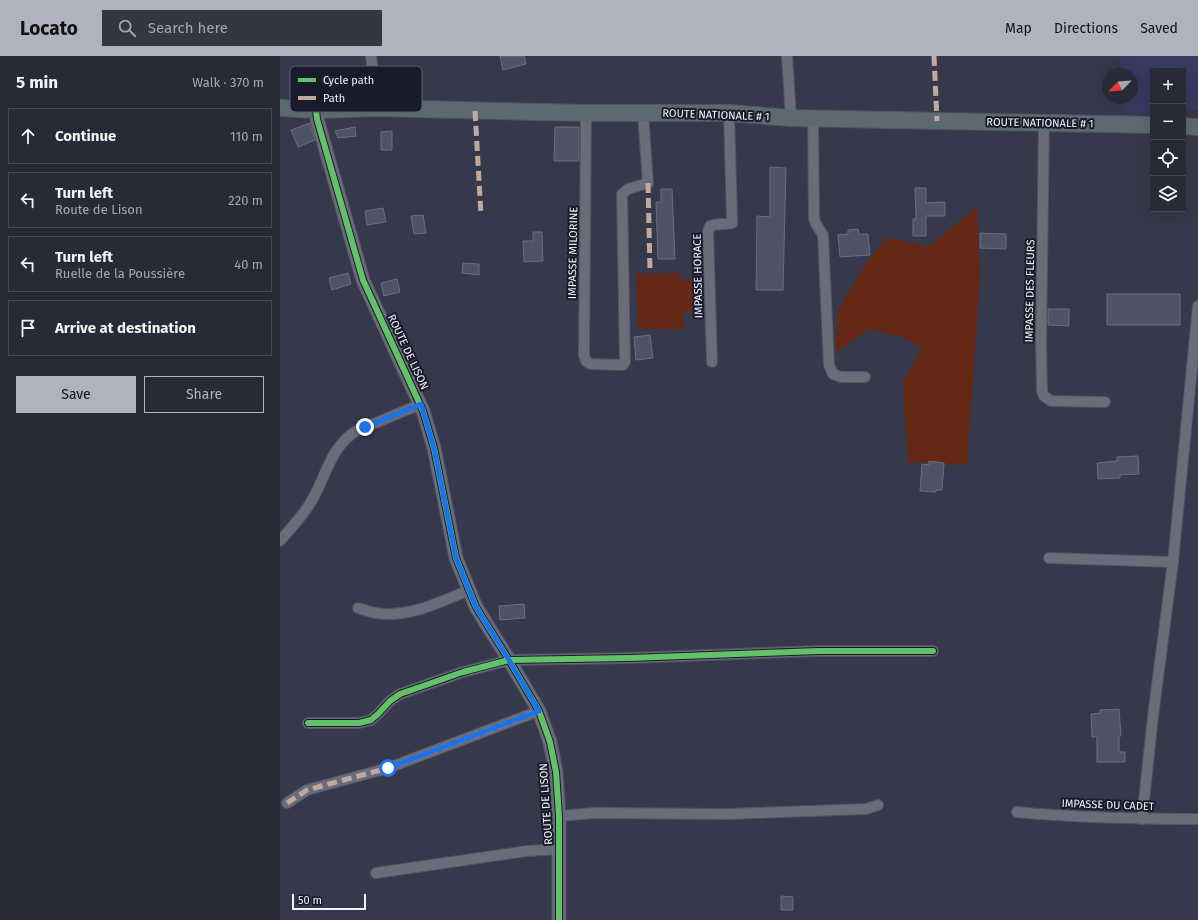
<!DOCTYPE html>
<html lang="en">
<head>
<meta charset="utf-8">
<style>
	body { margin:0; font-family:"Fira Sans",sans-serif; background:#343643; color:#f1f3f6 }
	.controls { position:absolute; right:12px; top:12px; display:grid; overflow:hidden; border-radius:0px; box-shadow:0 4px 16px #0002 }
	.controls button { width:36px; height:36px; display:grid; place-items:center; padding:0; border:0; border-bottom:1px solid #444653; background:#282a38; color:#f1f3f6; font:20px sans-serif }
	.compass { position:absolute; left:822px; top:12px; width:36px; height:36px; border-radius:50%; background:#282a38; box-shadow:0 4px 16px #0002; rotate:245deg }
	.scale { position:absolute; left:12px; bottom:10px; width:74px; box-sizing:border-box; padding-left:4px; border:2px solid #f1f3fc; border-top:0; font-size:11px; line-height:14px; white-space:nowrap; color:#f1f3fc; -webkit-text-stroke:3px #191b2a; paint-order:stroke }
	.stop { position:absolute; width:12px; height:12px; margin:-9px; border:3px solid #1a73e8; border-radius:50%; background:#fff }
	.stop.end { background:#1a73e8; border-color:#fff; box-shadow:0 1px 4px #0008 }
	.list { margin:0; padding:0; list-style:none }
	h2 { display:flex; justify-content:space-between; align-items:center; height:52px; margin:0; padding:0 16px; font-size:17px }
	h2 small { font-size:13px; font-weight:400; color:#a5a7ae }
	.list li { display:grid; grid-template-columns:26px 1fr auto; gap:12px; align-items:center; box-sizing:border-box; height:56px; margin:0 8px 8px; padding:0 8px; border:1px solid #444653; border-radius:0px }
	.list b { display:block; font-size:15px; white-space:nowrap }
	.list p { margin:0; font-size:13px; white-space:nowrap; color:#a5a7ae }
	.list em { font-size:13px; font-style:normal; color:#a5a7ae }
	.actions { display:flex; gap:8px; padding:12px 16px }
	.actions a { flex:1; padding:9px 0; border:1px solid #b0b2be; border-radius:0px; text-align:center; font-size:14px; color:#b0b2be }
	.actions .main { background:#b0b2be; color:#111 }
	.icon { flex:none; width:22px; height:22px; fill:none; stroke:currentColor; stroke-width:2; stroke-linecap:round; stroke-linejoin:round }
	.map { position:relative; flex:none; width:918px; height:864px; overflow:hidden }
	header { display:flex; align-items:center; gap:24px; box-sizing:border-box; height:56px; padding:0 20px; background:#b0b2be; color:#111 }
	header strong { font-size:19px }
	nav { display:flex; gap:22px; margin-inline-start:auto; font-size:14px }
	.search { width:280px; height:36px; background:#343643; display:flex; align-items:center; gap:10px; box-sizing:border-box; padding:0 14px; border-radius:0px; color:#a5a7ae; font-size:15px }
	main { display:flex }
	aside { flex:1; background:#282a38 }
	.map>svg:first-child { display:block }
</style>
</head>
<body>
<header>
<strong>Locato</strong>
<div class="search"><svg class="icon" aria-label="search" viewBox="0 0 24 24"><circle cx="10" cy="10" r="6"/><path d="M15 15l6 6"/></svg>Search here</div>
<nav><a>Map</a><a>Directions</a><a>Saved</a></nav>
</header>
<main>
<aside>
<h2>5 min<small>Walk · 370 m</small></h2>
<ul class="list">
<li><svg class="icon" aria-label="ahead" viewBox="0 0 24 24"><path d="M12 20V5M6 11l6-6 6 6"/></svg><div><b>Continue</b></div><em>110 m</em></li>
<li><svg class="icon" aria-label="left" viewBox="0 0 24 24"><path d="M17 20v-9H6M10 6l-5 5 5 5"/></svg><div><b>Turn left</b><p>Route de Lison</p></div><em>220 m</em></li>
<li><svg class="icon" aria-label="left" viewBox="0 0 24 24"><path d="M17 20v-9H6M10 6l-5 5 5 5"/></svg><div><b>Turn left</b><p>Ruelle de la Poussière</p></div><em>40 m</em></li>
<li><svg class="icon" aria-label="arrive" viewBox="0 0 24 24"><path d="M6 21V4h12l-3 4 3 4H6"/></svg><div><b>Arrive at destination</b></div></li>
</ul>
<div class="actions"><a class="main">Save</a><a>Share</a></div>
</aside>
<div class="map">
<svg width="918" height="864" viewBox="0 0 918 864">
	<rect width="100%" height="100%" fill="#36384b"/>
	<!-- built -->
	<path fill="#373b61" d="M839 0H918V54L903 55V15H873V56L844 57 842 42H852V18H841Z"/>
	<!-- green -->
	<g fill="#652815">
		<path d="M697 151 700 219 687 409 628 406 623 326 642 292 623 281 588 273 556 297 557 256 583 212 607 181 648 191Z"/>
		<path d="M400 217V225L415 223 417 255 403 256 404 273H358L356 218Z"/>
	</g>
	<!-- building -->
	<g fill="#505268" stroke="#6c6e7f">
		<path d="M220 0H244L246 8 223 14Z"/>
		<path d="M30 67 35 84 18 91 11 74Z"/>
		<path d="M75 71 76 80 58 82 55 75Z"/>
		<path d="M275 71H299V105H274Z"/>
		<path d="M112 75V94H101V76Z"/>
		<path d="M490 111 506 112 503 234H476L477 160 490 161Z"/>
		<path d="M635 132H646V147L665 146V160H646V180H633V163H636Z"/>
		<path d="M381 133H392L395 203H378L376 146H381Z"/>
		<path d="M103 152 106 166 87 169 85 155Z"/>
		<path d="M143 159 146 177 134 178 131 160Z"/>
		<path d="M578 173 579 178H588L590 199 560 201 558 179 568 178V174Z"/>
		<path d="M253 176H262L263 205 244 206 243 185H253Z"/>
		<path d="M700 177 726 178V193L700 192Z"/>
		<path d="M183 207 199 208V219L182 217Z"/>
		<path d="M68 217 71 228 52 234 49 222Z"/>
		<path d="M117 223 120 236 104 240 101 227Z"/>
		<rect x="827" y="238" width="73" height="31"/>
		<path d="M768 253H789V270L768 269Z"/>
		<path d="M370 279 373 302 356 304 354 281Z"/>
		<path d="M858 400 859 418 840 419V422L818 423 817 407 837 405V401Z"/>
		<path d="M649 405 664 407 662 434H656V436L640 435 642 408 649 409Z"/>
		<path d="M244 548 245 562 220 564 219 550Z"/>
		<path d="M839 653 841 680H839V696H845V706H817V681H812L811 658 820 657V654Z"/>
		<path d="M501 840 513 841V854H501Z"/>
	</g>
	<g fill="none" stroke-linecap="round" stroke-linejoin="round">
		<!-- minor casing -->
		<g stroke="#525461" stroke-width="12">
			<g id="minor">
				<path d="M91 0 97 52"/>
				<path d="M507 0 511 62"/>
				<path d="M306 57 304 299 306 305 310 308 343 309 345 306 342 138 348 133 368 127 363 57"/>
				<path d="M533 62 534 162 536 168 543 179 549 309 553 318 561 321H585"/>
				<path d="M764 67 761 286 762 335 764 340 771 345 825 346"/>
				<path d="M432 306 428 176 430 170C437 167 445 169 452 167V163L449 57"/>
				<path d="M0 485C10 473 21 462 29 449 46 424 48 393 76 375L141 348"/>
				<path d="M769 502 893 506"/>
				<path d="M78 552C84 554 90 556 96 557 129 562 160 546 189 534"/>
				<path d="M28 667H79L91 664 98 658 110 645 120 638 183 616 229 604 349 602 539 595H653"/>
				<path d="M7 747 27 734 108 712 259 655"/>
				<path d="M737 756C798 762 858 763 918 763"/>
				<path d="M279 760 314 757 448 758 586 753 598 749"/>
				<path d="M862 763 873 660 893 506 918 250"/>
				<path d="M96 817 247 795 279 793"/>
			</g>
		</g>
		<!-- tertiary casing -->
		<g stroke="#525461" stroke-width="15">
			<path id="tertiary" d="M36 54 37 63 83 224 143 355 154 392 176 502 196 551 229 604 259 655 270 686 276 716 279 760V864"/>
		</g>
		<!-- primary casing -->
		<g stroke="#525461" stroke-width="18">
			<g id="primary">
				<path d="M0 52 36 54 97 52 306 57H449L511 62 873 69"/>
				<path d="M903 70 918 71"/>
			</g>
		</g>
		<!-- minor -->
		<use href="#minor" stroke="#6a6c7a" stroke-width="10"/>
		<!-- tertiary -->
		<use href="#tertiary" stroke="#6a6c7a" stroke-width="13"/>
		<!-- primary -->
		<use href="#primary" stroke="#5d6970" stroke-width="16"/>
		<!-- quiet -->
		<g stroke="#c3a89e" stroke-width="5" stroke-dasharray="10 5" stroke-linecap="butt">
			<path d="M654 0 657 65"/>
			<path d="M195 55 201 159"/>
			<path d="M368 127 370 214"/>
			<path d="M7 747 27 734 108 712 259 655"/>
		</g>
		<!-- cycleway casing -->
		<g stroke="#191b2a" stroke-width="8">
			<g id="cycleway">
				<path d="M36 54 37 63 83 224 143 355 154 392 176 502 196 551 229 604 259 655 270 686 276 716 279 760V864"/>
				<path d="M28 667H79L91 664 98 658 110 645 120 638 183 616 229 604 349 602 539 595H653"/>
			</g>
		</g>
		<!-- cycleway -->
		<use href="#cycleway" stroke="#61c268" stroke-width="6"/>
	</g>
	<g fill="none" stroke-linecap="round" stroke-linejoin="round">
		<!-- route -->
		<path stroke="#1a73e8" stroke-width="5" d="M85 371 141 348 154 392 176 502 196 551 229 604 259 655 108 712"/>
	</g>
	<g text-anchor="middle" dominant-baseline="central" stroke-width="4" stroke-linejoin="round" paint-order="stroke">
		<!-- street labels -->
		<g font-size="11" fill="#f1f3fc" stroke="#191b2a">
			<text transform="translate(436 59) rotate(2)">ROUTE NATIONALE # 1</text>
			<text transform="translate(760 67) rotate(1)">ROUTE NATIONALE # 1</text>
			<text transform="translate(293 197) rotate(-89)">IMPASSE MILORINE</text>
			<text transform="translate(418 220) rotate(-91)">IMPASSE HORACE</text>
			<text transform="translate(750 235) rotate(-89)">IMPASSE DES FLEURS</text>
			<text transform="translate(128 296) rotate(65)">ROUTE DE LISON</text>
			<text transform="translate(266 748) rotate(-94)">ROUTE DE LISON</text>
			<text transform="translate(828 749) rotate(2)">IMPASSE DU CADET</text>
		</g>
	</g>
	<!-- legend -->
	<rect x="10" y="10" width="132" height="46" rx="6" fill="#191b2a" stroke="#5a5c69" stroke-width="1"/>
	<rect x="18" y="22" width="18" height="4" fill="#61c268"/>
	<rect x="18" y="40" width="18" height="4" fill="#c3a89e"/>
	<g font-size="11" fill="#f1f3fc">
		<text x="43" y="28">Cycle path</text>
		<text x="43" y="46">Path</text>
	</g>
</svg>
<div class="controls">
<button>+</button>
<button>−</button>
<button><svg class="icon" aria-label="locate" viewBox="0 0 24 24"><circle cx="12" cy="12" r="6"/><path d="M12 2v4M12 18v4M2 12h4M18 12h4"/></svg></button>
<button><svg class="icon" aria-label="layers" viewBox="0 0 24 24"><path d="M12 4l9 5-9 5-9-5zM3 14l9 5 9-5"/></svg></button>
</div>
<svg class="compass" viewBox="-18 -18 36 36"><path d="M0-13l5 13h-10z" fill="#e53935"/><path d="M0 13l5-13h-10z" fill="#a5a7ae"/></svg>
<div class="scale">50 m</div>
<div class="stop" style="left:108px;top:712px"></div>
<div class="stop end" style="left:85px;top:371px"></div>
</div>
</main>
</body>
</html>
